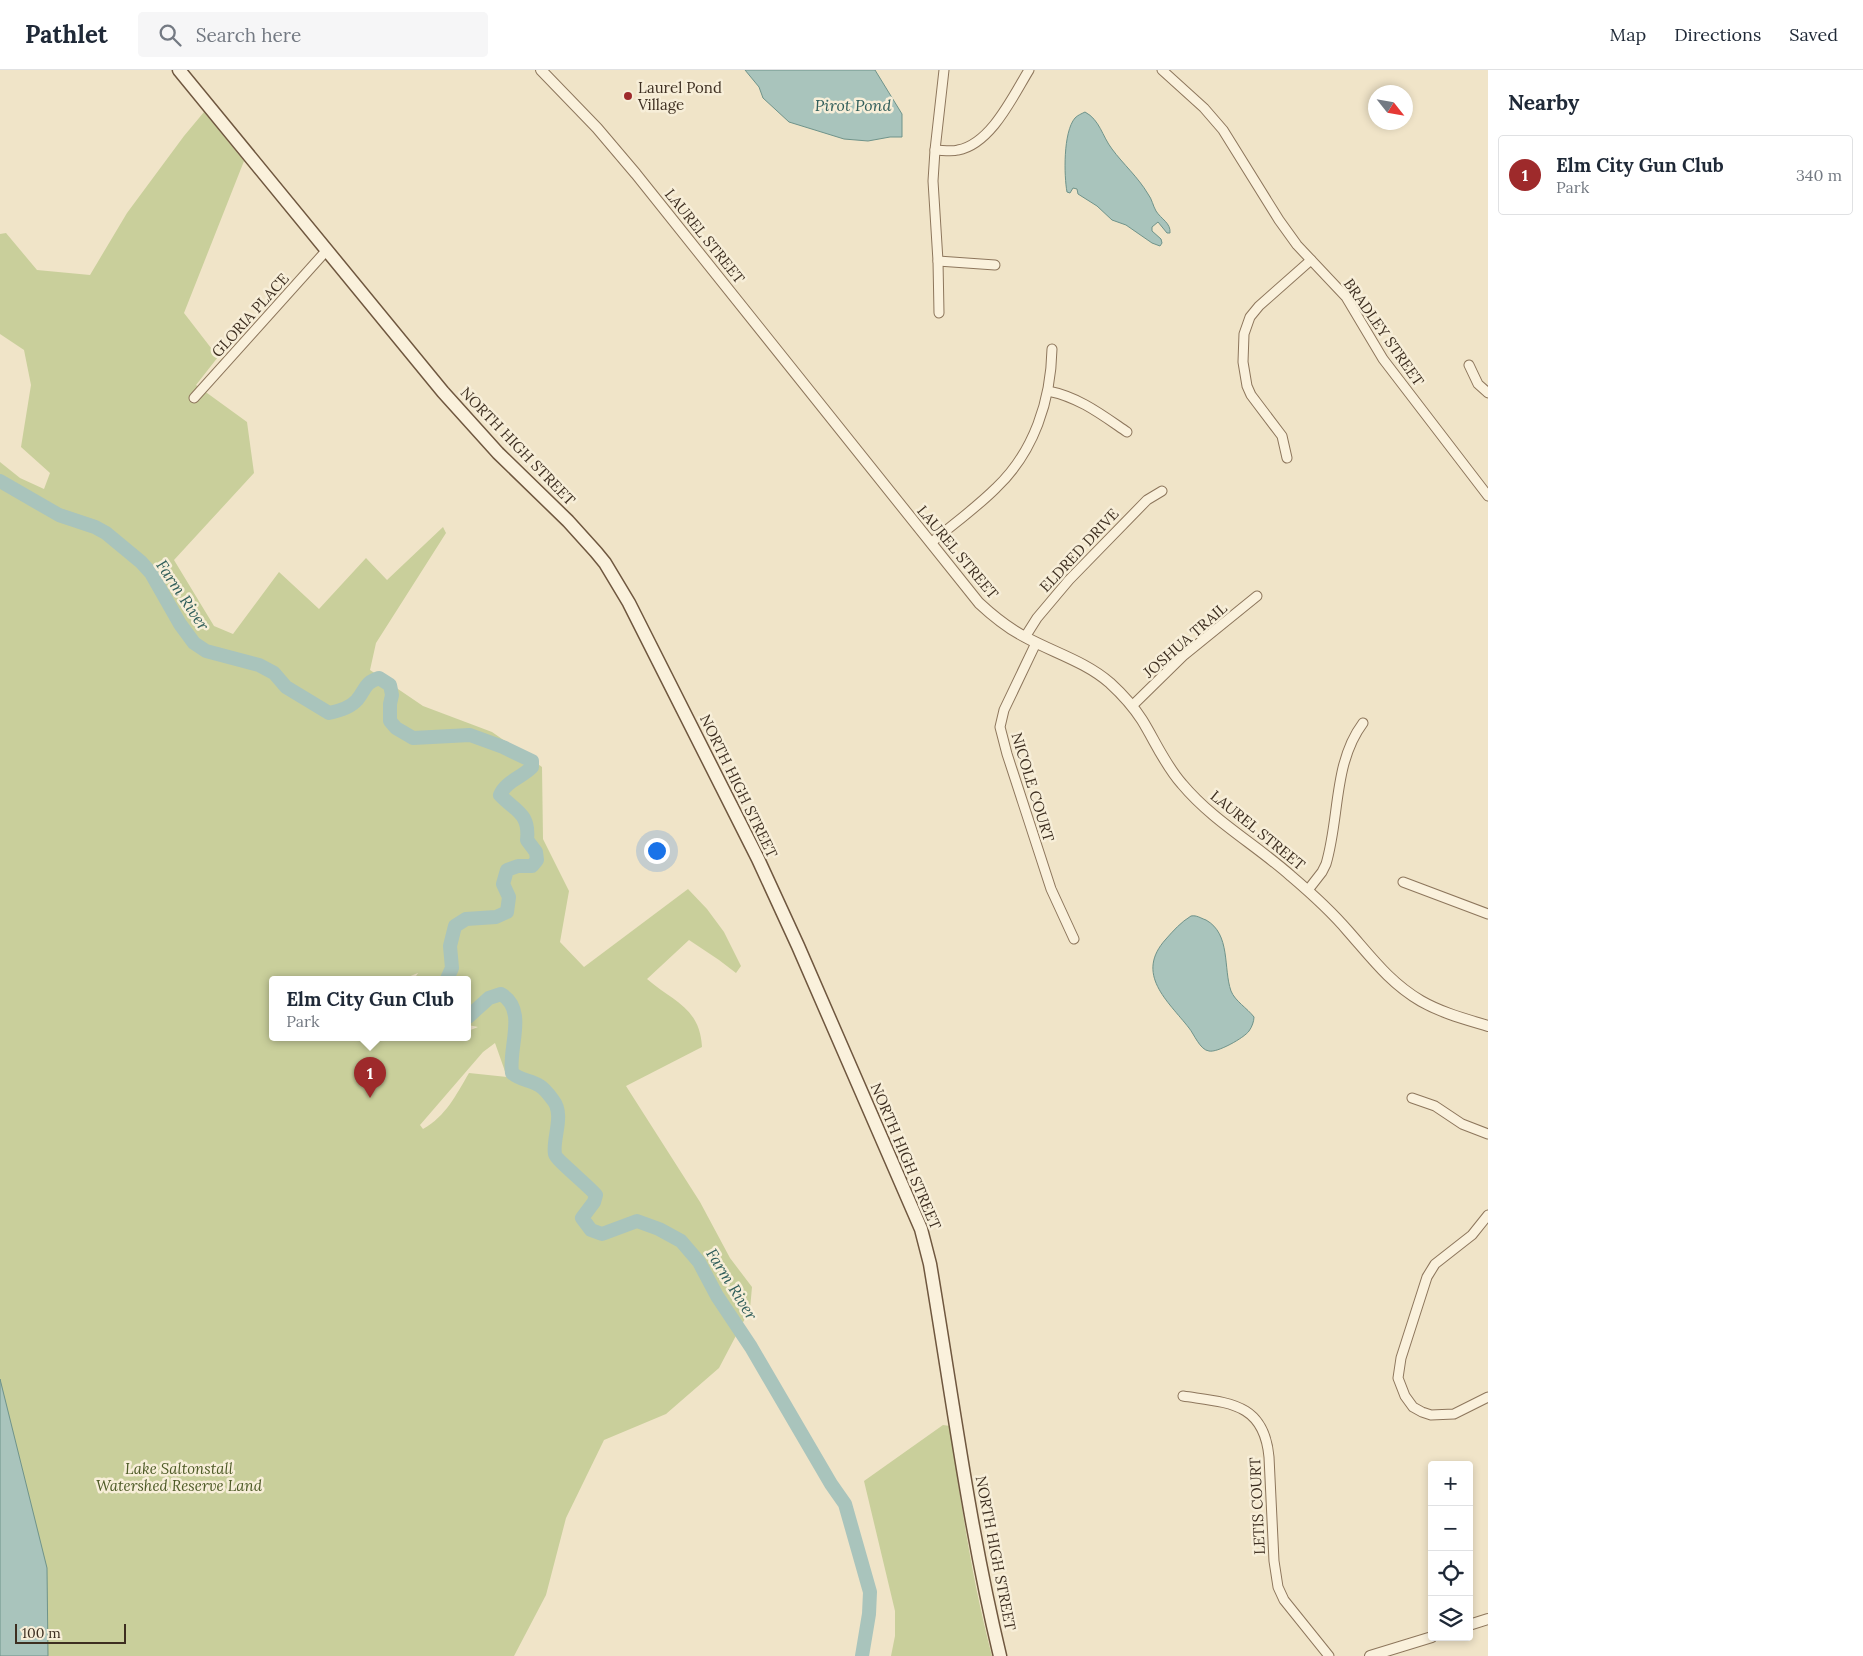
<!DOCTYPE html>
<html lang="en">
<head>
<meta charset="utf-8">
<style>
	body { margin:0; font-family:Lora,serif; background:#f6f6f7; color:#1f2937 }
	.controls { position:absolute; right:15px; bottom:15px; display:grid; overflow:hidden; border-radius:5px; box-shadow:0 2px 8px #0003 }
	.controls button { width:45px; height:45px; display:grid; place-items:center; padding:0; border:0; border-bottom:1px solid #e0e1e3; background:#fff; color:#1f2937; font:25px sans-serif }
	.compass { position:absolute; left:1368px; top:15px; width:45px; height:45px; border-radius:50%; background:#fff; box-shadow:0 2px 8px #0003; rotate:121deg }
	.scale { position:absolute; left:15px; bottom:12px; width:111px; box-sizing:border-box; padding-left:5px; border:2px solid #3d2e20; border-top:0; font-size:14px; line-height:18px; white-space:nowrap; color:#3d2e20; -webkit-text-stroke:4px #f7eed8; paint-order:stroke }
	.you { position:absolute; left:656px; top:780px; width:18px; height:18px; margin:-12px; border:4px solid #fff; border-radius:50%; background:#1a73e8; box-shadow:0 0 0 8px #1a73e833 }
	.badge { display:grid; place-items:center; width:32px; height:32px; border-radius:50%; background:#9e2a2b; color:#fff; font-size:16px; font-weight:700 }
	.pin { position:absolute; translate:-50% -41px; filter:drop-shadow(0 1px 2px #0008) }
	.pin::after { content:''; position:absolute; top:26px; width:18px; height:15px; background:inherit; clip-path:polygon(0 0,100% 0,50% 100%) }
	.popup { position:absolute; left:269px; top:906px; width:202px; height:65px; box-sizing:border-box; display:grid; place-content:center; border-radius:5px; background:#fff; filter:drop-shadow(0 1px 4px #0005); font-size:16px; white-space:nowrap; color:#747a83 }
	.popup b { font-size:19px; color:#1f2937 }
	.popup::after { content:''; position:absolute; left:50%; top:100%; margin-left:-10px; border:10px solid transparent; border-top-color:#fff }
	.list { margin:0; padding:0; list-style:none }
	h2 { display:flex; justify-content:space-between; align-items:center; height:65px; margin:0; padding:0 20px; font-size:21px }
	h2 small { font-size:16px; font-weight:400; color:#747a83 }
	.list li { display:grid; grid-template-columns:32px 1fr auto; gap:15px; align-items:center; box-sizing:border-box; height:80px; margin:0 10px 10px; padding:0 10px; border:1px solid #e0e1e3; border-radius:5px }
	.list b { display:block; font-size:19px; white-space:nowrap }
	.list p { margin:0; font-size:16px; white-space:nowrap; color:#747a83 }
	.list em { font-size:16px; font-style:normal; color:#747a83 }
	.icon { flex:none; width:28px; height:28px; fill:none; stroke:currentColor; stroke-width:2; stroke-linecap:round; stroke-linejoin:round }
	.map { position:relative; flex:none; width:1488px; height:1586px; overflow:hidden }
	header { display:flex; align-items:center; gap:30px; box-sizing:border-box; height:70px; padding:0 25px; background:#fff; border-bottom:1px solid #e0e1e3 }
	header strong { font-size:24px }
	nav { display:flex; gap:28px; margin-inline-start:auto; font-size:18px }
	.search { width:350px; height:45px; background:#f6f6f7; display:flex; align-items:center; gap:12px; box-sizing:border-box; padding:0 18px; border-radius:5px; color:#747a83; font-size:19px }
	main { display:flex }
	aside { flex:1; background:#fff }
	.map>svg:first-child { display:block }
</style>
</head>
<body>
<header>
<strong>Pathlet</strong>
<div class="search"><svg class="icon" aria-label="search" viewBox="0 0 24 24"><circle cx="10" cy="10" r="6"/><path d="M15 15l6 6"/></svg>Search here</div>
<nav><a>Map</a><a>Directions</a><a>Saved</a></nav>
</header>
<main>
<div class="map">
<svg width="1488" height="1586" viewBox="0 0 1488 1586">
	<rect width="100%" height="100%" fill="#f0e4c8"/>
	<!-- green -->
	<g fill="#c9cf9b" fill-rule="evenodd">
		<path d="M204 42 244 91 184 243 218 287 196 315 247 352 254 403 174 490 214 556 233 564 279 502 319 539 366 488 387 510 443 457 446 463 376 573 370 600 423 636 492 662 542 697 543 769 569 821 560 872 584 897 688 819 707 839 724 862 741 896 736 903 719 890 689 870 647 909C672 931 700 937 702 977L626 1016 700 1132 730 1188 752 1217 750 1239 719 1298 666 1344 604 1370 566 1448 546 1525 514 1586H0V392L20 408 44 419 50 403 21 377 31 315 24 280 0 264V164L6 163 37 200 90 205 127 143 184 66ZM418 903 414 909H468V955L478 957 468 961V967H272V909H403ZM495 973 507 1007 469 1003C456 1025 446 1046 423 1059L420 1055 483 982Z"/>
		<path d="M943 1355 950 1356C961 1434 972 1510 992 1586H891L895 1566V1541L864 1411Z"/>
	</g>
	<!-- water -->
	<g fill="#a9c4bc" stroke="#6f938a">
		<path d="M745 0H875L902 44V67H890L868 71 844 69 789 52 763 28 759 17Z"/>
		<path d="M1085 42C1100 50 1102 66 1112 79 1123 94 1138 107 1148 124 1152 129 1153 136 1156 141 1161 149 1171 153 1170 163H1167L1158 152 1152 157V161L1161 169 1162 173 1160 176 1152 173 1126 155 1112 150 1097 136 1078 124 1077 119 1073 118 1070 123 1067 122C1064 106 1063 62 1075 48 1078 45 1081 44 1085 42Z"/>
		<path d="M1191 846C1197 845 1200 848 1206 850 1231 864 1223 898 1231 921 1235 931 1247 938 1254 947 1254 951 1252 957 1249 961 1244 968 1217 983 1209 981 1200 980 1194 964 1189 958 1168 931 1134 904 1166 869 1173 861 1181 852 1191 846Z"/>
		<path d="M0 1309 47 1498 48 1586H0Z"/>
	</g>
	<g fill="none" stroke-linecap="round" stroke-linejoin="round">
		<!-- river -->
		<g stroke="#a9c4bc" stroke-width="14">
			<path d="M0 411 59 445 95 457 106 463 141 492 151 503 180 554 194 573 206 581 259 595 274 603 286 617 329 643C339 641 350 638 357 630 366 619 364 613 379 608L390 615 392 625 390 634V651L396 658 413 668 470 665 503 677 532 691V697C521 708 506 711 500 725 515 741 530 743 527 770L536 782 537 790 532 796H518L507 800 503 814 509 827 507 842 496 847 466 849 455 856 450 876 452 898 447 909"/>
			<path d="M468 947 489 928 501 924C528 940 508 977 512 1003 519 1010 531 1010 540 1016 545 1019 550 1026 553 1030 565 1045 552 1069 555 1084 556 1090 589 1116 596 1125L594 1132 582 1148 591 1160 602 1164 637 1151 659 1159 681 1171 699 1192 717 1226 751 1277 831 1414 845 1434 870 1522 869 1544 862 1586"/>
		</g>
		<!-- minor casing -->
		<g stroke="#8d765c" stroke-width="11">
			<g id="minor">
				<path d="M1162 0 1204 38 1223 60 1279 150 1297 175 1346 227 1383 289 1488 426"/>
				<path d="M935 80C942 80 951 82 958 80 991 74 1013 26 1029 0"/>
				<path d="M938 191 995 195"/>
				<path d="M939 243 938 191 933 111 935 80 944 0"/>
				<path d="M1469 295 1478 314 1488 323"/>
				<path d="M1048 321C1079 327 1102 345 1127 362"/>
				<path d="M194 328 326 181"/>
				<path d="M1287 388 1282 366 1251 325 1247 316 1243 292 1244 264 1250 247 1259 236 1311 190"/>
				<path d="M931 473C952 455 976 438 996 418 1034 382 1051 330 1052 279"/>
				<path d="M1025 567 1037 548 1069 510 1147 430 1162 421"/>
				<path d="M1036 573 1004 640 1000 657 1007 684 1051 819 1074 869"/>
				<path d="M1132 636 1183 586 1257 526"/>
				<path d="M1403 812 1488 844"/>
				<path d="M1308 820 1322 802 1326 794C1340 747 1333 693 1363 653"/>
				<path d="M1412 1028 1435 1036 1462 1054 1488 1064"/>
				<path d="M1488 1145 1472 1165 1435 1194 1427 1207 1401 1288 1398 1308 1405 1326 1413 1337 1422 1342 1431 1345 1454 1344 1488 1327"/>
				<path d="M1183 1326C1228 1333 1264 1332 1269 1387L1274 1491 1278 1517 1284 1530 1329 1586"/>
			</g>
		</g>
		<!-- tertiary casing -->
		<g stroke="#8d765c" stroke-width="12">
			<g id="tertiary">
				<path d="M541 0 597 58 636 104 979 533C994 547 1009 559 1027 568 1055 583 1086 592 1110 613 1122 624 1133 636 1142 650 1155 671 1165 695 1182 714 1213 751 1255 774 1291 806 1311 823 1331 841 1348 861 1371 887 1390 913 1421 931 1442 943 1465 949 1488 956"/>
				<path d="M1469 1555 1488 1549"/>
				<path d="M1370 1586 1432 1567"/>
			</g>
		</g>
		<!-- secondary casing -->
		<g stroke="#6f573f" stroke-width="15">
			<path id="secondary" d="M179 0 443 322 498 383 568 451 596 482 605 493 629 533 758 789 798 876 921 1159 930 1194C952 1325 969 1457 1000 1586"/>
		</g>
		<!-- minor -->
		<use href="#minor" stroke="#faf1dc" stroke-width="9"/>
		<!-- tertiary -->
		<use href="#tertiary" stroke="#faf1dc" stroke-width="10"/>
		<!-- secondary -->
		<use href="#secondary" stroke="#faf1dc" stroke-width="12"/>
	</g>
	<!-- markers -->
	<circle fill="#9e2a2b" stroke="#f7eed8" stroke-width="2" cx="628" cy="26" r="5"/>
	<g text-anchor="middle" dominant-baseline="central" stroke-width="5" stroke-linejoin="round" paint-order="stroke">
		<!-- poi labels -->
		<g font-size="15" fill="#3d2e20" stroke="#f7eed8" text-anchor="start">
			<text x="638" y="17">Laurel Pond<tspan x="638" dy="17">Village</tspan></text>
		</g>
		<!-- street labels -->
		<g font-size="15" fill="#3d2e20" stroke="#f7eed8">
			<text transform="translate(705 166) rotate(51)">LAUREL STREET</text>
			<text transform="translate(250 245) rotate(-48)">GLORIA PLACE</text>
			<text transform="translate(1384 262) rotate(55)">BRADLEY STREET</text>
			<text transform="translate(518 376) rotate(46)">NORTH HIGH STREET</text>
			<text transform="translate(1079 480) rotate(-47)">ELDRED DRIVE</text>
			<text transform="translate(958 482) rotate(50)">LAUREL STREET</text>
			<text transform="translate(1185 570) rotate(-41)">JOSHUA TRAIL</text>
			<text transform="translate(739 716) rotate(64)">NORTH HIGH STREET</text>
			<text transform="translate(1033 717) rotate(73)">NICOLE COURT</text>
			<text transform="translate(1258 760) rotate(39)">LAUREL STREET</text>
			<text transform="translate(906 1086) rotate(67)">NORTH HIGH STREET</text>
			<text transform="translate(1257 1436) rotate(-93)">LETIS COURT</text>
			<text transform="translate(996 1483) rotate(79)">NORTH HIGH STREET</text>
		</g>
		<!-- park labels -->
		<g font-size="15" font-style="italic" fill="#4d5a26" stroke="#f7eed8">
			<text x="179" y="1398">Lake Saltonstall<tspan x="179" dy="17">Watershed Reserve Land</tspan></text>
		</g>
		<!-- water labels -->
		<g font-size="16" font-style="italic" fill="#2f5d5a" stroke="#f7eed8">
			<text x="853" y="35">Pirot Pond</text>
			<text transform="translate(183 525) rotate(56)">Farm River</text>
			<text transform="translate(732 1214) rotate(58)">Farm River</text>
		</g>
	</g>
</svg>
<div class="controls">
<button>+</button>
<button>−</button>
<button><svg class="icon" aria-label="locate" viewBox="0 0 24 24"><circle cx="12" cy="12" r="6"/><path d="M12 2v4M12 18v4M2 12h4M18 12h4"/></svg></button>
<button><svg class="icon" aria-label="layers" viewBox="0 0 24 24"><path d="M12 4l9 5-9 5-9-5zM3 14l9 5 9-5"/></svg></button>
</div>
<svg class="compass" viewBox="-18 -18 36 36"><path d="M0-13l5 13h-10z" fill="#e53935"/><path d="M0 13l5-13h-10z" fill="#747a83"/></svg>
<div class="scale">100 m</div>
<div class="you"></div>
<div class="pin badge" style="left:370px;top:1028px">1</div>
<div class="popup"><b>Elm City Gun Club</b>Park</div>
</div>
<aside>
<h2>Nearby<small></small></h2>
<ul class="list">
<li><span class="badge">1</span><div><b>Elm City Gun Club</b><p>Park</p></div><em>340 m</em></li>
</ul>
</aside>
</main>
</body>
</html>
